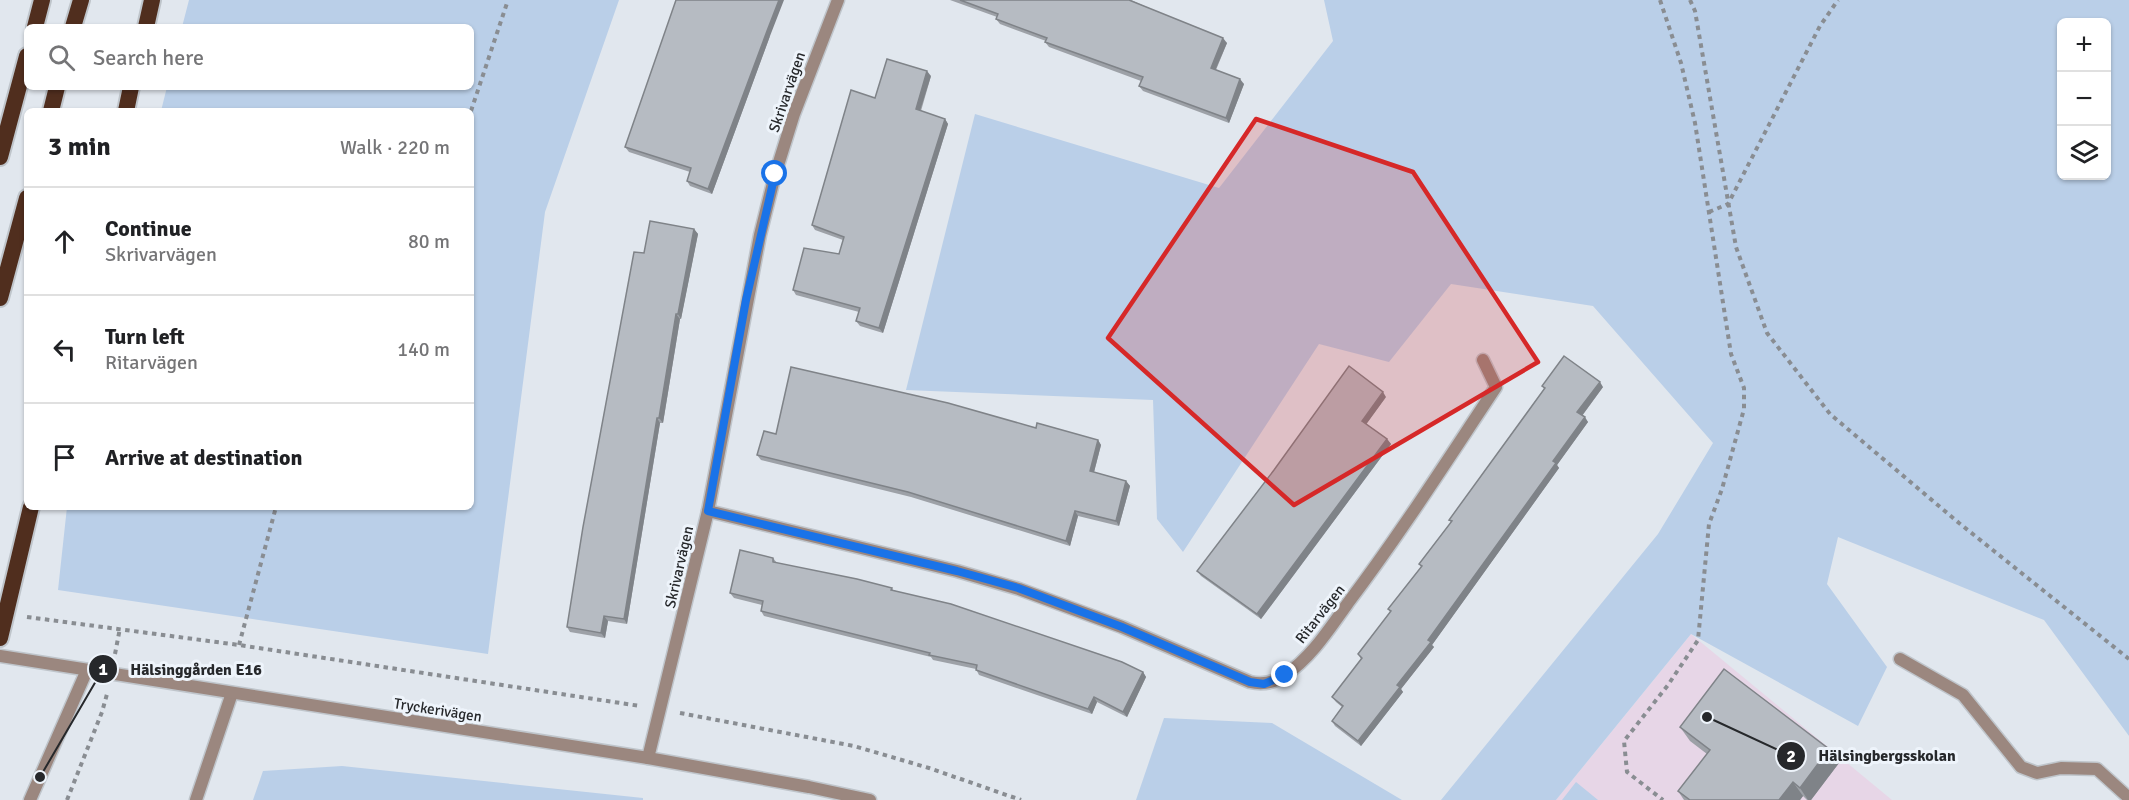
<!DOCTYPE html>
<html lang="en">
<head>
<meta charset="utf-8">
<style>
	body { margin:0; font-family:Signika,sans-serif; background:#f6f6f6; color:#202124 }
	.controls { position:absolute; right:18px; top:18px; display:grid; overflow:hidden; border-radius:9px; box-shadow:0 2px 4px #0004 }
	.controls button { width:54px; height:54px; display:grid; place-items:center; padding:0; border:0; border-bottom:2px solid #e0e0e0; background:#fff; color:#202124; font:30px sans-serif }
	.stop { position:absolute; width:18px; height:18px; margin:-14px; border:4px solid #1a73e8; border-radius:50%; background:#fff }
	.stop.end { background:#1a73e8; border-color:#fff; box-shadow:0 2px 6px #0008 }
	.list { margin:0; padding:0; list-style:none }
	h2 { display:flex; justify-content:space-between; align-items:center; height:78px; margin:0; padding:0 24px; font-size:26px }
	h2 small { font-size:20px; font-weight:400; color:#757577 }
	.list li { display:grid; grid-template-columns:39px 1fr auto; gap:18px; align-items:center; box-sizing:border-box; height:108px; padding:0 24px; border-top:2px solid #e0e0e0 }
	.list b { display:block; font-size:22px; white-space:nowrap }
	.list p { margin:0; font-size:20px; white-space:nowrap; color:#757577 }
	.list em { font-size:20px; font-style:normal; color:#757577 }
	.icon { flex:none; width:33px; height:33px; fill:none; stroke:currentColor; stroke-width:2; stroke-linecap:round; stroke-linejoin:round }
	.map { position:relative; flex:none; width:2129px; height:800px; overflow:hidden }
	.search { position:absolute; background:#fff; box-shadow:0 2px 4px #0004; left:24px; top:24px; width:450px; height:66px; display:flex; align-items:center; gap:15px; box-sizing:border-box; padding:0 21px; border-radius:9px; color:#757577; font-size:22px }
	.panel { position:absolute; background:#fff; box-shadow:0 2px 4px #0004; left:24px; top:108px; width:450px; height:402px; border-radius:9px }
	.map>svg:first-child { display:block }
</style>
</head>
<body>
<div class="map">
<svg width="2129" height="800" viewBox="0 0 2129 800">
	<rect width="100%" height="100%" fill="#e1e7ee"/>
	<!-- education -->
	<path fill="#e7d6e7" d="M1691 634 1892 800H1556Z"/>
	<!-- green -->
	<g fill="#bacfe8" fill-rule="evenodd">
		<path d="M189 0H619L545 212 488 654 58 590 67 507H471V111H161L167 87H471V27H182Z"/>
		<path d="M1324 0H2129V736L2044 620 1838 537 1827 584 1887 667 1858 726 1691 634 1556 800H1441L1658 534 1713 443 1593 306 1451 284 1389 362 1319 344 1183 552 1157 519 1153 400 906 390 975 114 1219 188 1333 41ZM2062 22H2106V176H2062Z"/>
		<path d="M1164 718 1272 723 1402 800H1136Z"/>
		<path d="M342 766 643 798V800H253L263 771Z"/>
		<path d="M1576 782 1598 800H1562Z"/>
	</g>
	<g fill="none" stroke-linecap="round" stroke-linejoin="round">
		<!-- service casing -->
		<g stroke="#bfc5cb" stroke-width="15">
			<g id="service">
				<path d="M1900 659 1963 695 2021 767 2037 773 2061 768 2097 769 2129 798"/>
				<path d="M30 800 87 670"/>
				<path d="M196 800 232 693"/>
			</g>
		</g>
		<!-- minor casing -->
		<g stroke="#bfc5cb" stroke-width="15">
			<g id="minor">
				<path d="M708 511 957 571 1019 589 1122 627 1250 682C1263 685 1274 683 1285 675 1311 658 1330 628 1348 603 1401 533 1448 459 1496 387L1483 360"/>
				<path d="M648 758 708 511 760 235 775 175 794 114 838 0"/>
			</g>
		</g>
		<!-- tertiary casing -->
		<g stroke="#bfc5cb" stroke-width="15">
			<path id="tertiary" d="M0 656 648 758 809 787 870 800"/>
		</g>
		<!-- trunk casing -->
		<g stroke="#bfc5cb" stroke-width="20">
			<g id="trunk">
				<path d="M35 27 42 0"/>
				<path d="M73 27 81 0"/>
				<path d="M146 27 152 0"/>
				<path d="M51 111 57 87"/>
				<path d="M126 111 131 87"/>
				<path d="M0 157 27 56"/>
				<path d="M0 298 27 198"/>
				<path d="M0 638 31 507"/>
			</g>
		</g>
		<!-- path -->
		<g stroke="#898d92" stroke-width="4" stroke-dasharray="4.5 4.5" stroke-linecap="butt">
			<path d="M1660 0 1681 63 1695 123 1731 354 1744 388V409L1722 489 1709 524 1698 640 1668 685 1624 741 1627 772 1663 800"/>
			<path d="M1690 0 1695 11 1736 247 1767 333 1830 414 1959 523 2129 659"/>
			<path d="M471 111 508 0"/>
			<path d="M1709 212 1728 204 1820 26 1838 0"/>
			<path d="M27 617 239 645 640 706"/>
			<path d="M239 645 276 507"/>
			<path d="M115 654 120 628"/>
			<path d="M680 713 854 746 929 768 1021 800"/>
			<path d="M67 800 102 712 107 694"/>
		</g>
		<!-- service -->
		<use href="#service" stroke="#9b877f" stroke-width="12"/>
		<!-- minor -->
		<use href="#minor" stroke="#9b877f" stroke-width="12"/>
		<!-- tertiary -->
		<use href="#tertiary" stroke="#9b877f" stroke-width="12"/>
		<!-- trunk -->
		<use href="#trunk" stroke="#502e1e" stroke-width="16"/>
	</g>
	<!-- wall -->
	<g fill="#9da1a7">
		<path d="M950 0H1131L1227 43 1216 70 1244 84 1229 123 1143 91 1139 86 1141 81 1049 47 1045 42 1046 41 1000 24 996 19 997 17Z"/>
		<path d="M770 36 712 194 690 186 687 181 690 172 629 152 625 147Z"/>
		<path d="M931 76 921 111 945 119 948 124 883 333 860 326 856 321 859 312 796 295 793 290 839 254 843 240 815 230 812 225Z"/>
		<path d="M694 229 698 234 681 319H680L663 423H660L627 624 608 621 605 638 570 632 567 627Z"/>
		<path d="M1542 386 1603 387 1582 416 1588 422 1557 465 1559 468 1432 645 1434 647 1401 689 1403 692 1361 746 1335 726 1332 721 1342 707 1336 702 1332 697 1361 659 1358 654 1390 612 1388 609 1421 567 1419 564 1451 522 1449 520 1544 389Z"/>
		<path d="M1386 397 1366 424 1387 439 1391 444 1261 619 1201 576 1197 571Z"/>
		<path d="M1036 428 1098 440 1101 445 1094 472 1126 481 1130 486 1119 526 1078 516 1070 546 911 497 761 460 757 455 776 434Z"/>
		<path d="M773 558 777 563 892 588 893 590 1143 672 1146 677 1127 717 1097 702 1092 714 979 675 976 669 933 660 931 657 764 616 761 611 762 605 734 598 730 593Z"/>
		<path d="M1680 727 1839 763 1811 800H1807L1803 796 1800 800H1684L1678 791 1707 754 1690 741Z"/>
	</g>
	<!-- shaded-wall -->
	<g fill="#7f8388">
		<path d="M779 0H784L770 36 712 194 708 189 767 31Z"/>
		<path d="M1223 38 1227 43 1214 73 1211 68Z"/>
		<path d="M927 71 931 76 919 114 916 109Z"/>
		<path d="M1240 79 1244 84 1229 123 1226 118Z"/>
		<path d="M945 119 948 124 883 333 879 328Z"/>
		<path d="M694 229 698 234 681 319 678 314Z"/>
		<path d="M676 314 680 319 663 423 659 418Z"/>
		<path d="M1600 382 1603 387 1581 417 1577 412Z"/>
		<path d="M1383 392 1386 397 1365 426 1362 421Z"/>
		<path d="M1585 417 1588 422 1557 465 1559 468 1432 645 1434 647 1401 689 1403 692 1361 746 1358 741 1553 461Z"/>
		<path d="M657 418 660 423 627 624 624 619Z"/>
		<path d="M1387 439 1391 444 1261 619 1257 614Z"/>
		<path d="M1098 440 1101 445 1093 476 1090 471Z"/>
		<path d="M1126 481 1130 486 1119 526 1116 521Z"/>
		<path d="M1075 511 1078 516 1070 546 1066 541Z"/>
		<path d="M604 616 608 621 605 638 601 633Z"/>
		<path d="M1143 672 1146 677 1127 717 1123 712Z"/>
		<path d="M1094 697 1097 702 1092 714 1088 709Z"/>
		<path d="M1829 749 1839 763 1811 800H1808L1800 788Z"/>
		<path d="M1793 782 1803 796 1800 800H1779Z"/>
	</g>
	<!-- building -->
	<g fill="#b6bbc2" stroke="#7f8388" stroke-width="1.5">
		<path d="M676 0H779L767 31 708 189 687 181 691 168 625 147Z"/>
		<path d="M960 0H1129L1223 38 1211 68 1240 79 1226 118 1139 86 1143 77 1045 42 1047 38 996 19 998 14Z"/>
		<path d="M887 59 927 71 916 109 945 119 879 328 856 321 860 308 793 290 804 248 839 254 844 237 812 225 851 90 875 98Z"/>
		<path d="M650 221 694 229 678 314H676L659 418H657L624 619 604 616 601 633 567 627 583 527 634 252 644 253Z"/>
		<path d="M1564 356 1600 382 1577 412 1585 417 1553 461 1556 463 1428 640 1431 642 1397 685 1400 687 1358 741 1332 721 1343 706 1332 697 1362 658 1358 654 1391 611 1388 609 1422 566 1419 564 1452 521 1449 520 1545 388 1542 386Z"/>
		<path d="M1349 366 1383 392 1362 421 1387 439 1257 614 1197 571 1274 470Z"/>
		<path d="M791 367 948 403 1036 428 1037 423 1098 440 1090 471 1126 481 1116 521 1075 511 1066 541 908 492 757 455 764 431 776 434Z"/>
		<path d="M740 550 773 558V562L857 579 892 588 891 590 951 604 1122 662 1143 672 1123 712 1094 697 1088 709 976 670 977 665 929 655 930 653 761 611 763 601 730 593Z"/>
		<path d="M1724 669 1829 749 1800 788 1793 782 1779 800H1690L1678 791 1710 750 1680 727Z"/>
	</g>
	<g fill="none" stroke-linecap="round" stroke-linejoin="round">
		<!-- route -->
		<path stroke="#1a73e8" stroke-width="8" d="M775 174 746 300 708 511 957 571 1018 588 1122 627 1250 682 1264 684 1285 675"/>
	</g>
	<!-- marked area -->
	<path fill="#d62828" fill-opacity="0.2" stroke="#d62828" stroke-width="4.5" stroke-linejoin="round" d="M1256 119 1413 172 1538 362 1294 505 1108 338Z"/>
	<g text-anchor="middle" dominant-baseline="central" stroke-width="6" stroke-linejoin="round" paint-order="stroke">
		<!-- street labels -->
		<g font-size="15" fill="#26282b" stroke="#eef4fb">
			<text transform="translate(787 92) rotate(-71)">Skrivarvägen</text>
			<text transform="translate(679 567) rotate(-77)">Skrivarvägen</text>
			<text transform="translate(1320 614) rotate(-52)">Ritarvägen</text>
			<text transform="translate(438 710) rotate(9)">Tryckerivägen</text>
		</g>
	</g>
	<!-- callouts -->
	<path fill="none" stroke="#26282b" stroke-width="2" d="M40 777L103 669M1707 717L1791 756"/>
	<g fill="#26282b" stroke="#eef4fb" stroke-width="2">
		<circle cx="40" cy="777" r="6"/>
		<circle cx="1707" cy="717" r="6"/>
		<circle cx="103" cy="669" r="15"/>
		<circle cx="1791" cy="756" r="15"/>
	</g>
	<g font-size="18" text-anchor="middle" font-weight="bold" fill="#fff">
		<text x="103" y="675">1</text>
		<text x="1791" y="762">2</text>
	</g>
	<g font-size="16" text-anchor="middle" font-weight="bold" fill="#26282b" stroke="#eef4fb" stroke-width="6" stroke-linejoin="round" paint-order="stroke">
		<text x="196" y="675">Hälsinggården E16</text>
		<text x="1887" y="761">Hälsingbergsskolan</text>
	</g>
</svg>
<div class="controls">
<button>+</button>
<button>−</button>
<button><svg class="icon" aria-label="layers" viewBox="0 0 24 24"><path d="M12 4l9 5-9 5-9-5zM3 14l9 5 9-5"/></svg></button>
</div>
<div class="stop" style="left:775px;top:174px"></div>
<div class="stop end" style="left:1285px;top:675px"></div>
<div class="search"><svg class="icon" aria-label="search" viewBox="0 0 24 24"><circle cx="10" cy="10" r="6"/><path d="M15 15l6 6"/></svg>Search here</div>
<section class="panel">
<h2>3 min<small>Walk · 220 m</small></h2>
<ul class="list">
<li><svg class="icon" aria-label="ahead" viewBox="0 0 24 24"><path d="M12 20V5M6 11l6-6 6 6"/></svg><div><b>Continue</b><p>Skrivarvägen</p></div><em>80 m</em></li>
<li><svg class="icon" aria-label="left" viewBox="0 0 24 24"><path d="M17 20v-9H6M10 6l-5 5 5 5"/></svg><div><b>Turn left</b><p>Ritarvägen</p></div><em>140 m</em></li>
<li><svg class="icon" aria-label="arrive" viewBox="0 0 24 24"><path d="M6 21V4h12l-3 4 3 4H6"/></svg><div><b>Arrive at destination</b></div></li>
</ul>
</section>
</div>
</body>
</html>
